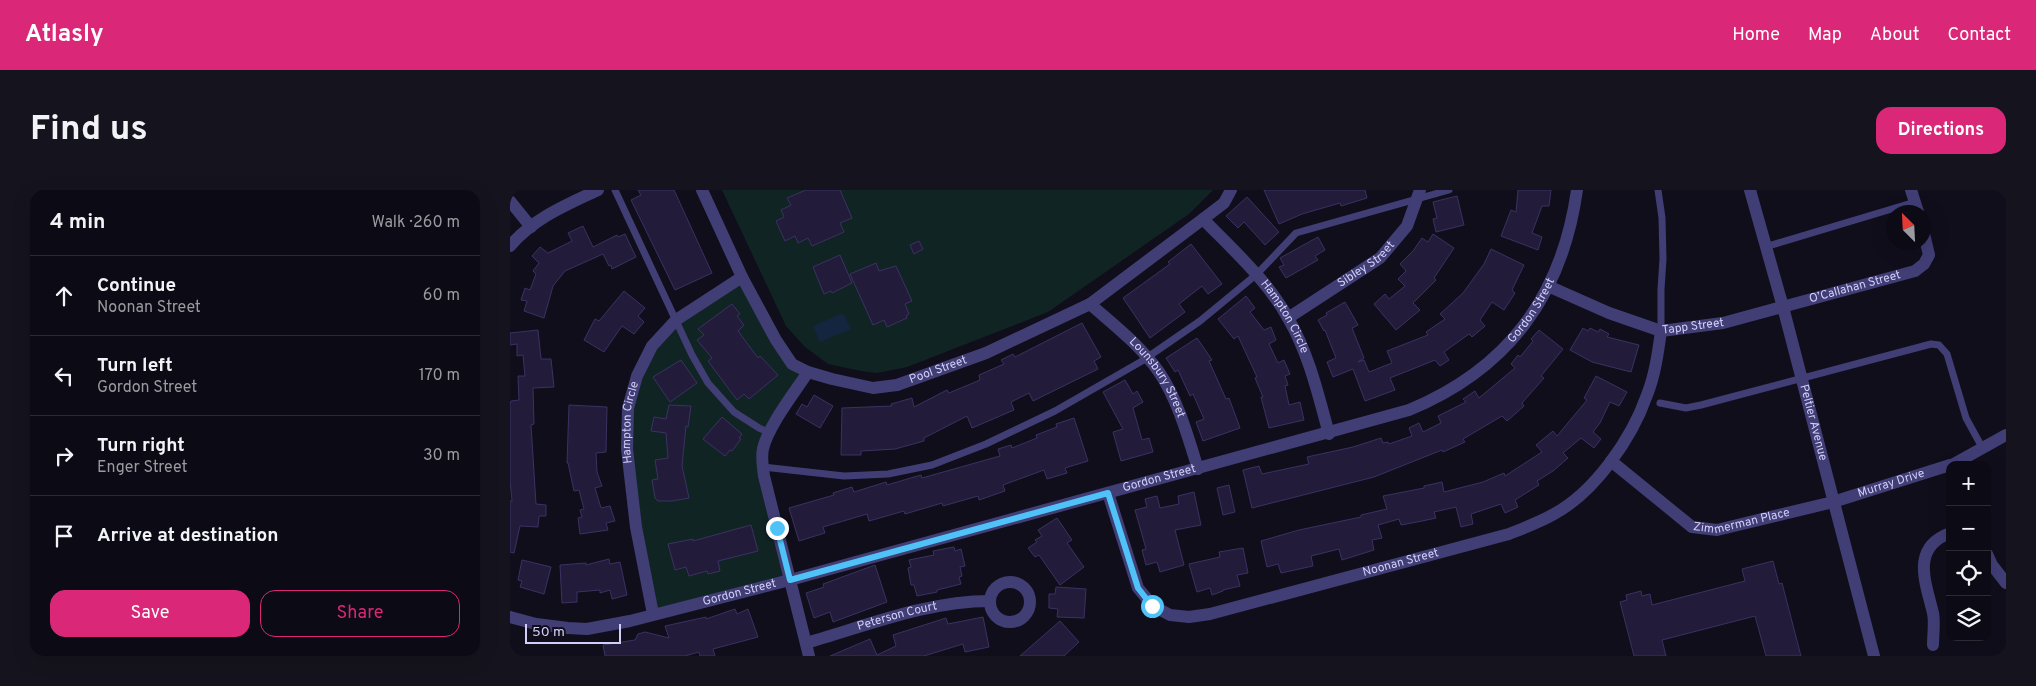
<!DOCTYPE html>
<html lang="en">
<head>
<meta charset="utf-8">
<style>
	body { margin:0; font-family:Overpass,sans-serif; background:#15131d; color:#f1f3f6 }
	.controls { position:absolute; right:15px; bottom:15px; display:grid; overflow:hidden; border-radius:10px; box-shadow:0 5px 20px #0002 }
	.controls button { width:45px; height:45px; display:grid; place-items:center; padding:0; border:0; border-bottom:1px solid #2c2b34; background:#0c0a14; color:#f1f3f6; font:25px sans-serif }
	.compass { position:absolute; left:1376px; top:15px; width:45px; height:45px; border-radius:50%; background:#0c0a14; box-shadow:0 5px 20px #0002; rotate:336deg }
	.scale { position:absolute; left:15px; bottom:12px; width:96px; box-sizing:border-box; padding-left:5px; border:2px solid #d3cef9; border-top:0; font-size:14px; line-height:18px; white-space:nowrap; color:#d3cef9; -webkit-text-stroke:4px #100e1b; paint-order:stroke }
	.stop { position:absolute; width:15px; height:15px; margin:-11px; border:4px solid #4fc3f7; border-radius:50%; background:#fff }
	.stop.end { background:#4fc3f7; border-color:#fff; box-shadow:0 1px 5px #0008 }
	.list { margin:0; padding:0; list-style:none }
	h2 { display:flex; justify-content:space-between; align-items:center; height:65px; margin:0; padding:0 20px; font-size:21px }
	h2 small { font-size:16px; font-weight:400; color:#9a9aa0 }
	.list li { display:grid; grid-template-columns:32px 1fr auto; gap:15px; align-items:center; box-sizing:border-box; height:80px; padding:0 20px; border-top:1px solid #2c2b34 }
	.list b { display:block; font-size:19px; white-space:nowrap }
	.list p { margin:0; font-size:16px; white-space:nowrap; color:#9a9aa0 }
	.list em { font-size:16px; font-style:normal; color:#9a9aa0 }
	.actions { display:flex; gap:10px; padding:15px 20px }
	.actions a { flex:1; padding:11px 0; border:1px solid #db2777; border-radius:15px; text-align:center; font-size:18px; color:#db2777 }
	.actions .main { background:#db2777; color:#fff }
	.icon { flex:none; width:28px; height:28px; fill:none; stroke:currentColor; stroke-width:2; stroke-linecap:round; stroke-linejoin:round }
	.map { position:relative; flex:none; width:1496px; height:466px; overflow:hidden; border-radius:15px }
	header { display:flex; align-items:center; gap:30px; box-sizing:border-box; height:70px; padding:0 25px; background:#db2777; color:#fff }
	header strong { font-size:24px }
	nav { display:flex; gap:28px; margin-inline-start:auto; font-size:18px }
	.intro { display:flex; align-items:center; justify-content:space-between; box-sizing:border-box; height:120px; padding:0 30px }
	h1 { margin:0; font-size:35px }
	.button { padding:12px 22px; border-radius:15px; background:#db2777; color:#fff; font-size:18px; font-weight:700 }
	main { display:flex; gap:30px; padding:0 30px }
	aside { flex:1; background:#0c0a14; border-radius:15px; box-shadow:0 5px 20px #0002 }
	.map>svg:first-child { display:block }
</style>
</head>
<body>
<header>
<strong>Atlasly</strong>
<nav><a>Home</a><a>Map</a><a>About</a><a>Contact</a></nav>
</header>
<div class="intro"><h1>Find us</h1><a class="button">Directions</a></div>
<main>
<aside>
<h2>4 min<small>Walk · 260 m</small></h2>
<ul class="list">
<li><svg class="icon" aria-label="ahead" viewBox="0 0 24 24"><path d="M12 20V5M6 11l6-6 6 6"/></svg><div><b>Continue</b><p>Noonan Street</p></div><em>60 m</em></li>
<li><svg class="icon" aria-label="left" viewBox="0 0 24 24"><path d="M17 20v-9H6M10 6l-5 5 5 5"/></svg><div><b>Turn left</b><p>Gordon Street</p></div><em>170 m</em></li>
<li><svg class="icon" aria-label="right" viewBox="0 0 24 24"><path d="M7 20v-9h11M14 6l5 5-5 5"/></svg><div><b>Turn right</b><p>Enger Street</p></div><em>30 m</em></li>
<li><svg class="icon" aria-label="arrive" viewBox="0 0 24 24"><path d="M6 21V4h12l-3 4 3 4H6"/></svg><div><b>Arrive at destination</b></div></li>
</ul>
<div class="actions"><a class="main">Save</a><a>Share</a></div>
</aside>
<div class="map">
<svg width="1496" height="466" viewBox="0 0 1496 466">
	<rect width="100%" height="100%" fill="#100e1b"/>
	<!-- green -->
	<g fill="#112424">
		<path d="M212 0H703L679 24 538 122 397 177 367 183 351 181 318 174 295 157 276 136Z"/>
		<path d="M232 87 266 150 298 182 253 259 280 390 143 424 117 259 127 186 166 130Z"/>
	</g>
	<!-- water -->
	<path fill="#13253f" d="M333 123 341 139 310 152 303 136Z"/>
	<!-- building -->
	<g fill="#221c3a" stroke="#3b3163">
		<path d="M128 0H164L202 83 165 100 121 10 131 5Z"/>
		<path d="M296 0H330L342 28 330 33 334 42 302 56 298 48 288 53 285 46 275 51 266 31 274 27 271 20 281 15 277 8Z"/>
		<path d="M754 0H855L857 8 831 16 830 13 792 24 769 34Z"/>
		<path d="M1008 0H1041L1039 16H1032L1022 43 1032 47 1028 60 991 46 1001 20 1006 22Z"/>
		<path d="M947 6 954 35 926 42 923 29 927 28 923 12Z"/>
		<path d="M737 7 769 42 755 55 734 32 728 38 716 26Z"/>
		<path d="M73 36 83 57 107 45 108 47 115 44 126 67 102 79 101 75 99 76 93 64 55 81 43 96 34 128 14 121 17 111 11 110 15 98 20 100 26 84 23 81 29 73 22 66 30 57 38 63 62 51 58 43Z"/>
		<path d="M923 44 944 58 924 88 926 90 903 113 910 120 886 140 864 114 875 104 879 109 895 96 888 89 896 81 890 74 903 61 912 48 918 52Z"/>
		<path d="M808 47 815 60 805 66 808 70 776 88 769 77 774 75 770 68Z"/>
		<path d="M409 51 413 59 404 64 400 55Z"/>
		<path d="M681 54 712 94 698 104 692 96 669 114 675 122 640 148 613 108 660 74 658 72Z"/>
		<path d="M981 59 1014 75 1002 100 1005 103 994 120 982 112 970 130 975 136 962 147 959 144 934 162 939 170 930 176 925 170 880 188 885 200 855 211 843 179 823 187 817 172 826 168 815 140 814 141 808 130 817 125 816 123 835 112 848 135 842 138 854 168 848 172 854 170 859 182 882 173 877 161 918 145 916 142 935 129 930 124 953 103 974 74Z"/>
		<path d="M330 65 342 93 322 103 321 101 314 104 303 77Z"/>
		<path d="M366 73 369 81 386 76 402 111 395 114 399 124 396 126 397 128 377 137 374 130 363 135 340 84Z"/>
		<path d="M114 101 135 118 128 126 134 132 124 144 112 136 94 162 74 150 85 129 89 131Z"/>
		<path d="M736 106 745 118 740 122 754 140 761 137 766 150 759 154 768 173 774 170 780 184 775 186 778 195 775 196 779 215 790 212 794 230 759 238 751 207H753L745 188 747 187 728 146 724 149 708 129Z"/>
		<path d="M222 114 230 124 227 126 234 135 228 141 248 168 250 166 268 185 239 209 234 204 227 210 198 171 202 168 187 150 194 145 188 139Z"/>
		<path d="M572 133 591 167 584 171 588 179 523 211 519 203 501 212 504 220 462 238 457 226 414 248V251L385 259 351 261V265H331L332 218 382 216 381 214 402 208 404 217 437 200 439 203 470 190 469 185 494 174 491 170 503 164 505 167Z"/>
		<path d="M1073 138 1078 141 1080 138 1088 142 1090 139 1099 144 1097 147 1129 155 1121 182 1082 172 1060 160Z"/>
		<path d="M28 140 31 169H41L44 197 23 198 24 234 21 235 26 314 36 315V326H29L28 337 10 336 4 363 0 362V311H2L0 290V214L1 211 9 210 8 186H15L13 165 7 166V154L0 155V143Z"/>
		<path d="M1029 140 1053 159 1031 186 1034 188 1012 213 1014 216 997 231 992 226 953 249 955 252 933 262 932 260 864 287 742 318 733 280 749 276 752 284 799 274 797 267 843 257 871 248 873 253 878 252 879 254 902 246 899 238 909 233 913 242 931 233 928 226 956 212 953 209 965 201 969 208 1005 178 1001 174 1008 165 1010 167 1023 151 1021 149Z"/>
		<path d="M687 148 702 170 699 171 716 209 719 208 730 238 693 251 686 232 694 229 683 204 680 206 668 180 665 182 656 168Z"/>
		<path d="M171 170 187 193 160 212 143 187Z"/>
		<path d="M1086 186 1117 202 1109 216 1100 212 1090 233 1083 242 1091 249 1084 258 1071 248 1053 263 1058 268 1043 281 1027 291 1029 295 1005 310 1008 317 995 323 991 314 961 324 963 334 951 337 946 317 924 322 926 328 912 331 891 335 889 329 868 335 872 348 862 350 864 360 832 370 829 359 801 366 803 376 771 383 768 374 757 377 751 351 789 340 851 327V325L877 319 873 306 914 298V296L932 292 934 302 973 292 994 283 995 286 1032 262 1026 255 1043 241 1047 246 1077 210 1074 208Z"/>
		<path d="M615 190 623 204 627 201 633 212 623 218 632 250 639 248 643 262 611 271 603 242 613 239 593 202Z"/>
		<path d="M304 205 323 216 310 238 286 224 292 214 297 217Z"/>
		<path d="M59 215 97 217 96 262 86 263 87 282 92 296 85 298 91 318 100 316 105 331 96 333 98 340 70 344 68 328 72 327 70 320 74 319 69 300 64 301 58 273H57Z"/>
		<path d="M159 215 181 216 178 237 176 236 172 276 179 308 162 311H148L145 308 142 290 148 289 145 270 158 268 156 243 141 241 144 227 156 229Z"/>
		<path d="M212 227 232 244 229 248 231 249 222 261 220 260 215 266 193 249Z"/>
		<path d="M564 228 578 271 555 278 557 283 537 289 534 280 493 295 495 301 469 310 468 306 433 316 432 313 395 324 394 321 359 331 357 324 313 337 315 343 289 351 279 318 324 305 323 303 342 297 344 302 376 292 377 295 411 285 412 288 490 266 488 259 501 255 502 258 527 248 526 245 547 237 546 234Z"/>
		<path d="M719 295 725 322 713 325 707 298Z"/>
		<path d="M684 302 691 335 665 340 674 375 650 382 647 372 636 375 632 360 636 359 625 320 637 317 635 309 647 306 650 318 669 314 668 306Z"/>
		<path d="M547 328 562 350 557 353 574 377 550 395 529 365 525 367 518 358 527 352 525 350 532 346 528 340Z"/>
		<path d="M241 335 248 361 208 371 210 381 198 384 197 381 179 386 176 377 165 380 158 354 183 349V351Z"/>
		<path d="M444 357 445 361 451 359 455 376 450 377 452 386 449 387 451 394 427 400V402L407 406 404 395H401L398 378 401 377 399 370 424 365 423 361Z"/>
		<path d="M733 358 738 383 727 385 730 396 713 400V401L702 405 700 398 687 402 679 374 710 367 709 362Z"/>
		<path d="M99 369 100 374 110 372 117 405 102 409 100 400 90 403V400L67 402V412L52 413 50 375 76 373V375Z"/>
		<path d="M12 370 41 377 34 404 10 397 12 391 8 390Z"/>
		<path d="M1263 371 1269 394 1272 393 1291 466H1256L1245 426 1152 450 1156 466H1124L1110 412 1117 410 1116 405 1131 401 1132 406 1140 404 1142 415 1235 391 1232 379Z"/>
		<path d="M365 375 377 412 323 432 320 422 304 428 296 403 314 397 313 394Z"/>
		<path d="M546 397 576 399 574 428 547 427 548 419 539 418V404H545Z"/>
		<path d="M225 419 227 424 238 419 248 447 203 459 205 466H190L189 462 175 466H95L93 455 125 450 128 444 135 442 159 448 155 436 196 427V429Z"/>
		<path d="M473 427 479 457 455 462 453 454 414 466H320L360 449 367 465 386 456 383 445 436 428 438 434Z"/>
		<path d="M550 431 569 452 554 466H510Z"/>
	</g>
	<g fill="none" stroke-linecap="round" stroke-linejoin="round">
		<!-- service -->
		<g stroke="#403e75" stroke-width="7">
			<path d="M105 0 182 165 198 193 224 222 249 238 260 243"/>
			<path d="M1148 0 1152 28 1153 69 1151 99V141"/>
			<path d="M1255 57 1405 12"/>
			<path d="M1150 213 1176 218 1191 215 1421 154 1429 155 1437 164 1456 228 1473 259"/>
			<path d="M253 277 334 286 378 284 422 275 476 254 545 221 632 171 690 131 747 84 786 43 939 0"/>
		</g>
		<!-- minor -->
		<g stroke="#403e75" stroke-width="12">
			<path id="s1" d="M192 0 232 87 266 150 282 174 298 182 322 189 363 198 387 195 476 163 580 114 693 29 714 13 721 0"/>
			<path id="s2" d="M1240 0 1273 117 1364 466"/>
			<path d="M1401 0 1408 22"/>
			<path d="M0 11 21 37"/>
			<path id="s3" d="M693 29C723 60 757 90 778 128 799 164 808 204 819 244"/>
			<path d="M0 56C24 28 56 15 88 0"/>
			<path id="s4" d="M1038 96 1099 123 1151 141 1213 133 1405 81 1414 74 1419 65 1414 44"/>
			<path id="s5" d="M580 114C604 135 630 155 649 182 668 210 678 247 688 279"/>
			<path id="s6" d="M778 128 870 68 897 36 910 0"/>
			<path d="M298 182C285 202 258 236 253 259 251 267 253 278 254 286L299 466"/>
			<path id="s7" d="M1101 271 1182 337 1207 340 1323 312 1440 275"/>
			<path d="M1442 275 1496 245"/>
			<path id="s8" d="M598 303 628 398 643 416 660 425 679 427 700 424 999 344C1014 338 1030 332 1044 324 1085 302 1122 248 1137 205 1145 185 1148 163 1151 141"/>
			<path d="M1477 364 1482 375 1496 393"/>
			<circle cx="500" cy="412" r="20"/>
			<path id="s9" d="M143 424 126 337 117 259 118 218 127 186 142 156 166 130 232 87"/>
			<path id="s10" d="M0 427 26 434 58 438 77 439 120 431 280 390 899 220C998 179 1052 106 1067 0"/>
			<path id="s11" d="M296 453C356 436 417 411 480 411"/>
			<path d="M1423 455C1423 445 1425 433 1423 423 1416 393 1400 358 1440 343"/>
		</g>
	</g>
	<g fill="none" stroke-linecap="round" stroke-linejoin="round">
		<!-- route -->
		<path stroke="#4fc3f7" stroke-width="6" d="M267 338 280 390 598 303 628 398 642 416"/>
	</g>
	<g text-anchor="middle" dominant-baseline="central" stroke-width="4.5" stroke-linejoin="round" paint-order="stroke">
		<!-- street labels -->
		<g font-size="12" fill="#d3cef9" stroke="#100e1b">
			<text stroke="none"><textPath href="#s6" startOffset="95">Sibley Street</textPath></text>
			<text stroke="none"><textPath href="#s4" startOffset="321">O’Callahan Street</textPath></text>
			<text stroke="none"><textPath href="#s10" startOffset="1090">Gordon Street</textPath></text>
			<text stroke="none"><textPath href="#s3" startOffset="128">Hampton Circle</textPath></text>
			<text stroke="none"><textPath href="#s4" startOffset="154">Tapp Street</textPath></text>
			<text stroke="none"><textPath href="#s1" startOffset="349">Pool Street</textPath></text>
			<text stroke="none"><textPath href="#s5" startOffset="101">Lounsbury Street</textPath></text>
			<text stroke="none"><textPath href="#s9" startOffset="194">Hampton Circle</textPath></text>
			<text stroke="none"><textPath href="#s2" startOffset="241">Peltier Avenue</textPath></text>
			<text stroke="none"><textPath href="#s10" startOffset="670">Gordon Street</textPath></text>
			<text stroke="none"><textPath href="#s7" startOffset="310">Murray Drive</textPath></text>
			<text stroke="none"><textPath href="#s7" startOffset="155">Zimmerman Place</textPath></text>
			<text stroke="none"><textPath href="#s8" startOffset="380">Noonan Street</textPath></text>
			<text stroke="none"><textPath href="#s10" startOffset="235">Gordon Street</textPath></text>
			<text stroke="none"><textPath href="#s11" startOffset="95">Peterson Court</textPath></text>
		</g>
	</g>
</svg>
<div class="controls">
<button>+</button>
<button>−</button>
<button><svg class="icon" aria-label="locate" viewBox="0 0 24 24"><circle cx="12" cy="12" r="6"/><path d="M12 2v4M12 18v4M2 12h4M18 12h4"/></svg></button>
<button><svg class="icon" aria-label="layers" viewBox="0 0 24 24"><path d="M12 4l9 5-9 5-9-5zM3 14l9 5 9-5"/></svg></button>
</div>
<svg class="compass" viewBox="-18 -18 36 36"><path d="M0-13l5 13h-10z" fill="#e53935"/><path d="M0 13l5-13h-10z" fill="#9a9aa0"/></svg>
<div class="scale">50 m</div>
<div class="stop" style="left:642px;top:416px"></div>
<div class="stop end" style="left:267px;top:338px"></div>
</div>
</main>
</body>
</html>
